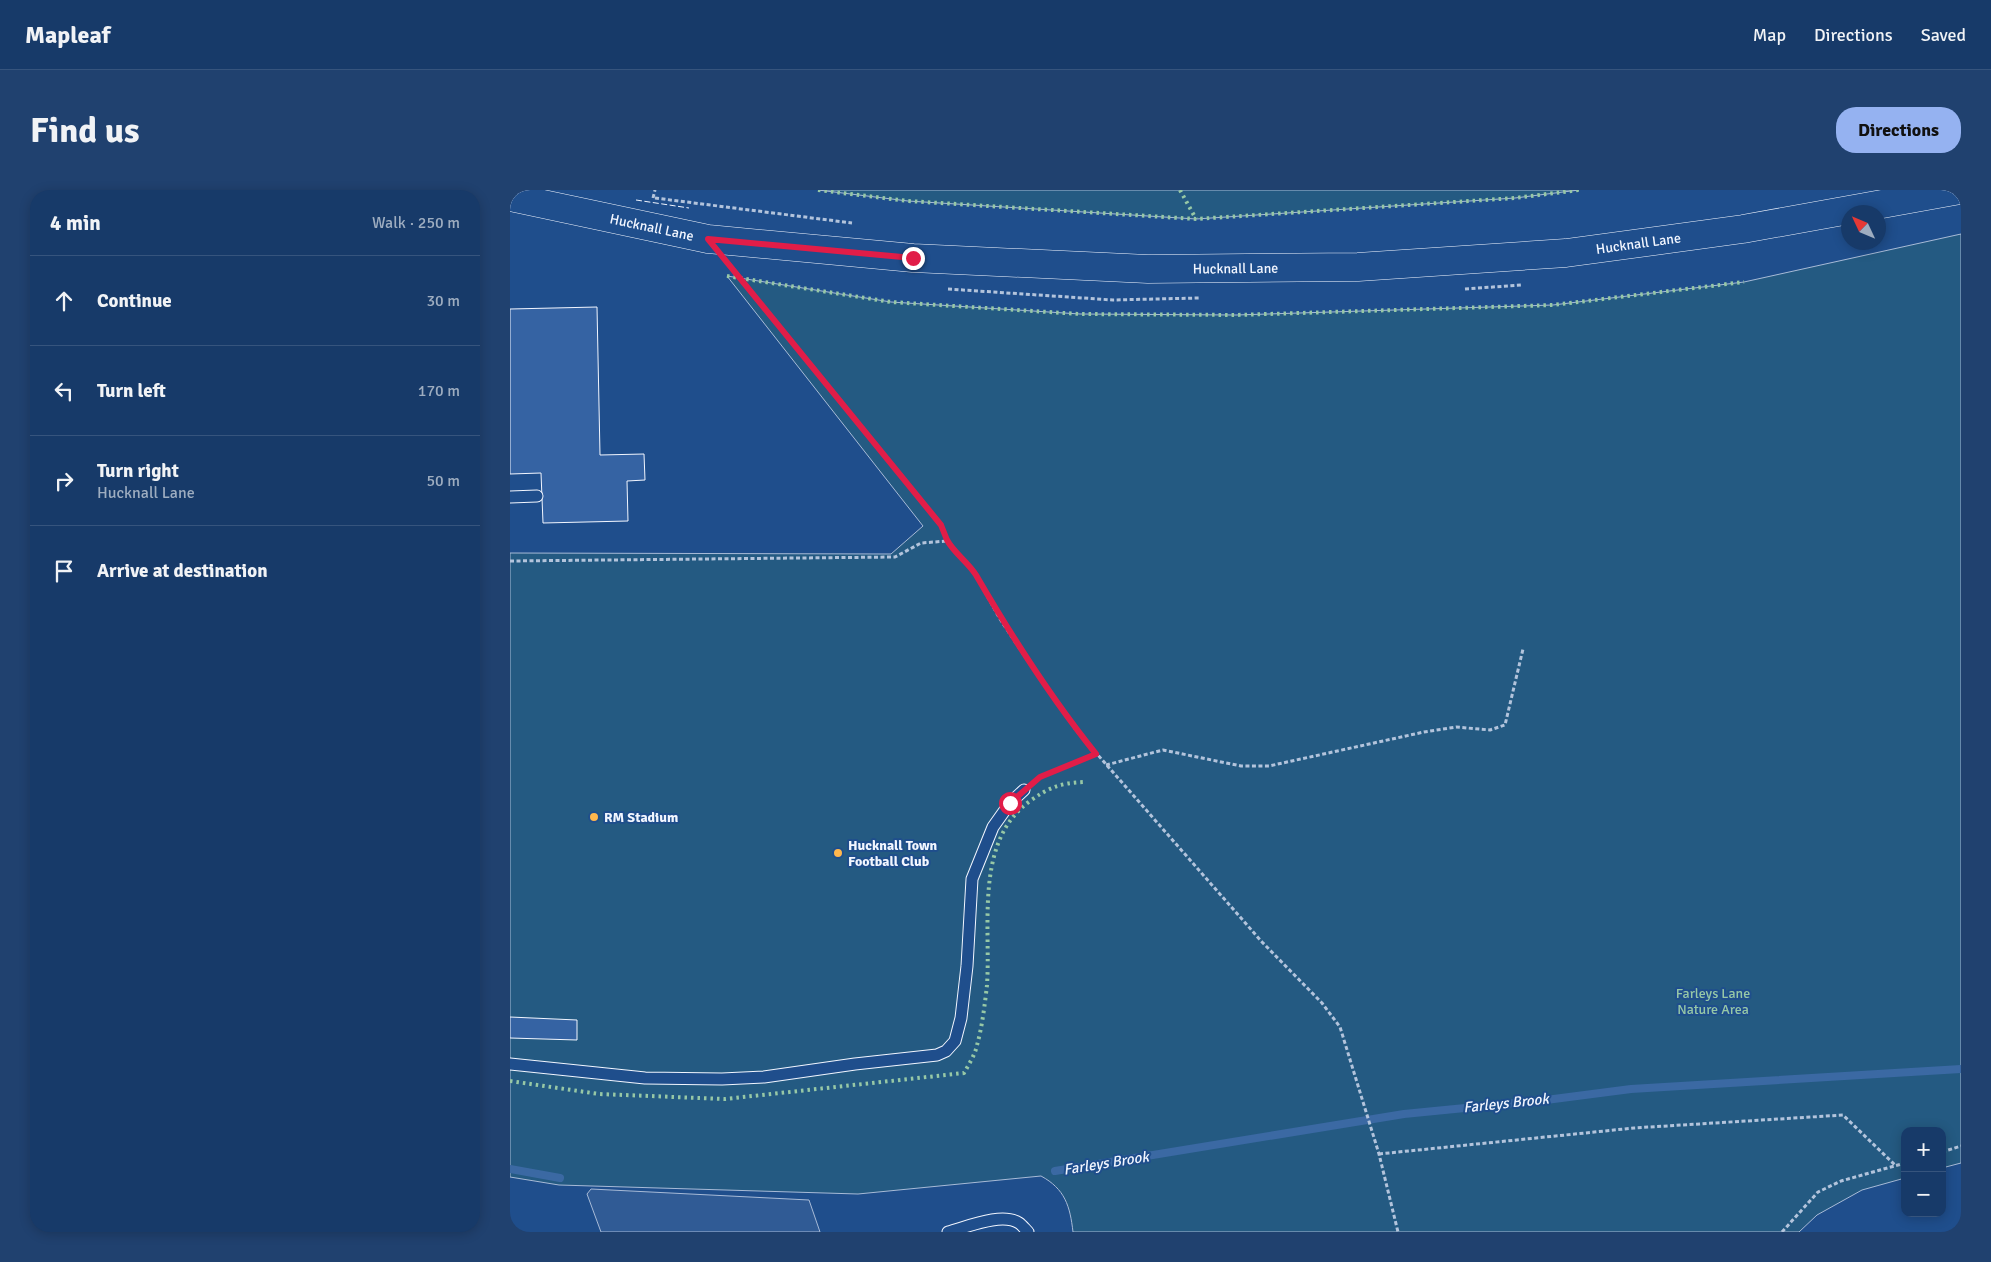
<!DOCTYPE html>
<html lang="en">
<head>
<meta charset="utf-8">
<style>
	body { margin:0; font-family:Signika,sans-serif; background:#20416f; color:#f1f3f6 }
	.controls { position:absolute; right:15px; bottom:15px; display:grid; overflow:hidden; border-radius:10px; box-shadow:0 2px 12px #0003 }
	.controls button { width:45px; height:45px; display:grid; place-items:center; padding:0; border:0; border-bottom:1px solid #36547d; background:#173a69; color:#f1f3f6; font:25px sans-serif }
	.compass { position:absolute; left:1331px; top:15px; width:45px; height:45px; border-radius:50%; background:#173a69; box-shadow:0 2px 12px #0003; rotate:314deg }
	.stop { position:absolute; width:15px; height:15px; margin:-11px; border:4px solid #e11d48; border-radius:50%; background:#fff }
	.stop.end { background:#e11d48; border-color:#fff; box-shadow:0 1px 5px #0008 }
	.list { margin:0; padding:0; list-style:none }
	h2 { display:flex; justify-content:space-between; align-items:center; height:65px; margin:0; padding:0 20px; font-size:21px }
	h2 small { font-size:16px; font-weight:400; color:#9eadc0 }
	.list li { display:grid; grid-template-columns:32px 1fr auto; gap:15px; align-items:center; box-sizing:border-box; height:90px; padding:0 20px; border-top:1px solid #36547d }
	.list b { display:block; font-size:19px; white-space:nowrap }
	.list p { margin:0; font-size:16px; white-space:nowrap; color:#9eadc0 }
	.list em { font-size:16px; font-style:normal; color:#9eadc0 }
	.icon { flex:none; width:28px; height:28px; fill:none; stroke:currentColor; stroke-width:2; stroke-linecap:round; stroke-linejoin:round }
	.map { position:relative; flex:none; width:1451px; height:1042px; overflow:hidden; border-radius:20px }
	header { display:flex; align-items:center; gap:30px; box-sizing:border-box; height:70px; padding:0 25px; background:#173a69; border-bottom:1px solid #36547d }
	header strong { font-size:24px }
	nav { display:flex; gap:28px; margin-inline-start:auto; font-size:18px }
	.intro { display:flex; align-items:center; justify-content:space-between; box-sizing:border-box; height:120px; padding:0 30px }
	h1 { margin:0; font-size:35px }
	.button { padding:12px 22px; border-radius:20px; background:#95b2f1; color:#111; font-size:18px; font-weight:700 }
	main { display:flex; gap:30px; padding:0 30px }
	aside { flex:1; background:#173a69; border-radius:20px; box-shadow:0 2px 12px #0003 }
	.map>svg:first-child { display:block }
</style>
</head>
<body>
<header>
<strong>Mapleaf</strong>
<nav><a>Map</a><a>Directions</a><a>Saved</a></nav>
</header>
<div class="intro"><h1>Find us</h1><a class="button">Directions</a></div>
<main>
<aside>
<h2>4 min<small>Walk · 250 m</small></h2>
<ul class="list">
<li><svg class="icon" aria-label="ahead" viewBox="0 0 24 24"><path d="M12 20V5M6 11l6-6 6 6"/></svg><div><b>Continue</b></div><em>30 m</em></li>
<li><svg class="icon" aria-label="left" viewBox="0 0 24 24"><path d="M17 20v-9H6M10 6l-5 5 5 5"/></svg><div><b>Turn left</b></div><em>170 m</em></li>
<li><svg class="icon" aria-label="right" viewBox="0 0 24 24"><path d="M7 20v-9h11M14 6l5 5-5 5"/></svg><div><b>Turn right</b><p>Hucknall Lane</p></div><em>50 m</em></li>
<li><svg class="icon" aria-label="arrive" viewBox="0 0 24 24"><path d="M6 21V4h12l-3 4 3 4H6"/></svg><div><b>Arrive at destination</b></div></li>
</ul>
</aside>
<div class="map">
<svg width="1451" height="1042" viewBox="0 0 1451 1042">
	<rect width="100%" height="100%" fill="#1f4e8c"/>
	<!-- green -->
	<g fill="#245a82" stroke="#a8bbd7">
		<path d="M308 0H1069L1005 8 686 29 398 11Z"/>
		<path d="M1451 44V973L1432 978V941H1395V988L1352 1000 1307 1025 1289 1042H563C560 1016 555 999 531 986L348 1004 49 995 0 987V363L381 364 413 336 217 86 381 112 570 124 726 125 1043 115 1234 92Z"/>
	</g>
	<!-- parking -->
	<path fill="#305b95" stroke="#a8bbd7" d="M81 999 299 1010 310 1042H91L77 1004Z"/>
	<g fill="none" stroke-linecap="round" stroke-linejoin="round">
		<!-- stream -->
		<g stroke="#3b69a3" stroke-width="8">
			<path d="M0 979 50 988"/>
			<path d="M545 981 894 924 1036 910 1121 899 1451 879"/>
		</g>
	</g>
	<!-- building -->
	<g fill="#3563a3" stroke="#f2f6ff">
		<path d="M87 117 90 265 134 264 135 290 117 291 118 331 33 333 31 283 0 284V119Z"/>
		<path d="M0 827 67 830V850L0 848Z"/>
	</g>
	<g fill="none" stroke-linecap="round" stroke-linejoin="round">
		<!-- lane casing -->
		<g stroke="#f2f6ff" stroke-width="13">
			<g id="lane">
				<path d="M0 307 27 306"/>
				<path d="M0 874 135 888 212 889 254 887 345 874 427 865 436 861 445 851 451 828 457 776 462 689 483 637 500 613 514 600"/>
				<path d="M438 1042C457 1037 492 1022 509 1033 512 1035 515 1039 518 1042"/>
			</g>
		</g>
		<!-- primary casing -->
		<g stroke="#f2f6ff" stroke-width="29">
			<g id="primary">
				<path id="s1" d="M0 7 198 49 403 68 638 79 848 77 1056 63 1233 39 1450 0"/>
			</g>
		</g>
		<!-- path -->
		<g stroke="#b3c4dc" stroke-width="3" stroke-dasharray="4 2.5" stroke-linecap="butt">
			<path d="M143 8 145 0"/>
			<path d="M145 8 342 33"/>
			<path d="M222 79 431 335 437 351 464 382 490 429 516 468 566 540 752 752 812 813 830 837 869 964 888 1042"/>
			<path d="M438 99 603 110 689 108"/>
			<path d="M955 99 1011 95"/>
			<path d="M0 371 385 367 411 353 437 351"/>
			<path d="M596 575 653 560 731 576H759L914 542 946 537 980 540 995 535 1013 459"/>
			<path d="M527 589 586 564"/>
			<path d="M1432 962 1451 956"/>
			<path d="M869 964 1124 938 1333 925 1386 976"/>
			<path d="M1272 1042 1308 1002 1331 991 1395 973"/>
		</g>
		<!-- lane -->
		<use href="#lane" stroke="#1f4e8c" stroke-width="11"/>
		<!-- primary -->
		<use href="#primary" stroke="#1f4e8c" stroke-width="28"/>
		<!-- hedge -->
		<g stroke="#97c8a6" stroke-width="4" stroke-dasharray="2.5 4" stroke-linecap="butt">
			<path d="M308 0 398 11 686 29 1005 8 1069 0"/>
			<path d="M670 0 686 29"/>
			<path d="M217 86 381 112 570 124 726 125 1043 115 1234 92"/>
			<path d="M0 891 89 904 215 909 454 883C459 874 465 865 467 855 472 838 475 813 477 795 481 736 464 651 520 611 538 598 550 593 573 592"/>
		</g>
		<!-- fence -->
		<path stroke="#f2f6ff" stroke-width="1" stroke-dasharray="6 2.5" stroke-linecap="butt" d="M126 10 179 18"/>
	</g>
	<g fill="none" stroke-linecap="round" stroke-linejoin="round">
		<!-- route -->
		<path stroke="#e11d48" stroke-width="6" d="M403 68 198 49 431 335C433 340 435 345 437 350 444 363 458 372 466 385 502 447 541 508 586 564L530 587 500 613"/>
	</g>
	<!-- markers -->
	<g fill="#ffb74d" stroke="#1f4e8c" stroke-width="2">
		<circle cx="84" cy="627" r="5"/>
		<circle cx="328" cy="663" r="5"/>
	</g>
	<g text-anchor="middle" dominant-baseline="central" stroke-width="4" stroke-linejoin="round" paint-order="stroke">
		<!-- street labels -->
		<g font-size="14" fill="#f2f6ff" stroke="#1f4e8c">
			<text stroke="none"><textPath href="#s1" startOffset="145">Hucknall Lane</textPath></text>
			<text stroke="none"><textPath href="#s1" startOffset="1135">Hucknall Lane</textPath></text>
			<text stroke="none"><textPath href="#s1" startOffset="731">Hucknall Lane</textPath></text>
		</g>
		<!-- poi labels -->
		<g font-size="14" font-weight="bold" fill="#f2f6ff" stroke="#1f4e8c" text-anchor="start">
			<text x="94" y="627">RM Stadium</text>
			<text x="338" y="655">Hucknall Town<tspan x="338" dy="16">Football Club</tspan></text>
		</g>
		<!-- park labels -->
		<g font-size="14" fill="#97c8a6" stroke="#1f4e8c">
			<text x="1203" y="803">Farleys Lane<tspan x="1203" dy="16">Nature Area</tspan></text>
		</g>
		<!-- water labels -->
		<g font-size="15" font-style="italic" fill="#f2f6ff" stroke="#1f4e8c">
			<text transform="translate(996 913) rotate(-6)">Farleys Brook</text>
			<text transform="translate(596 973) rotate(-9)">Farleys Brook</text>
		</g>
	</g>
</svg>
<div class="controls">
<button>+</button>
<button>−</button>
</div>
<svg class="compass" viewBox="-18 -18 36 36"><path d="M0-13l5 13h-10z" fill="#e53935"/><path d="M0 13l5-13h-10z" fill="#9eadc0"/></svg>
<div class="stop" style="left:500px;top:613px"></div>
<div class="stop end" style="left:403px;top:68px"></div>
</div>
</main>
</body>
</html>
